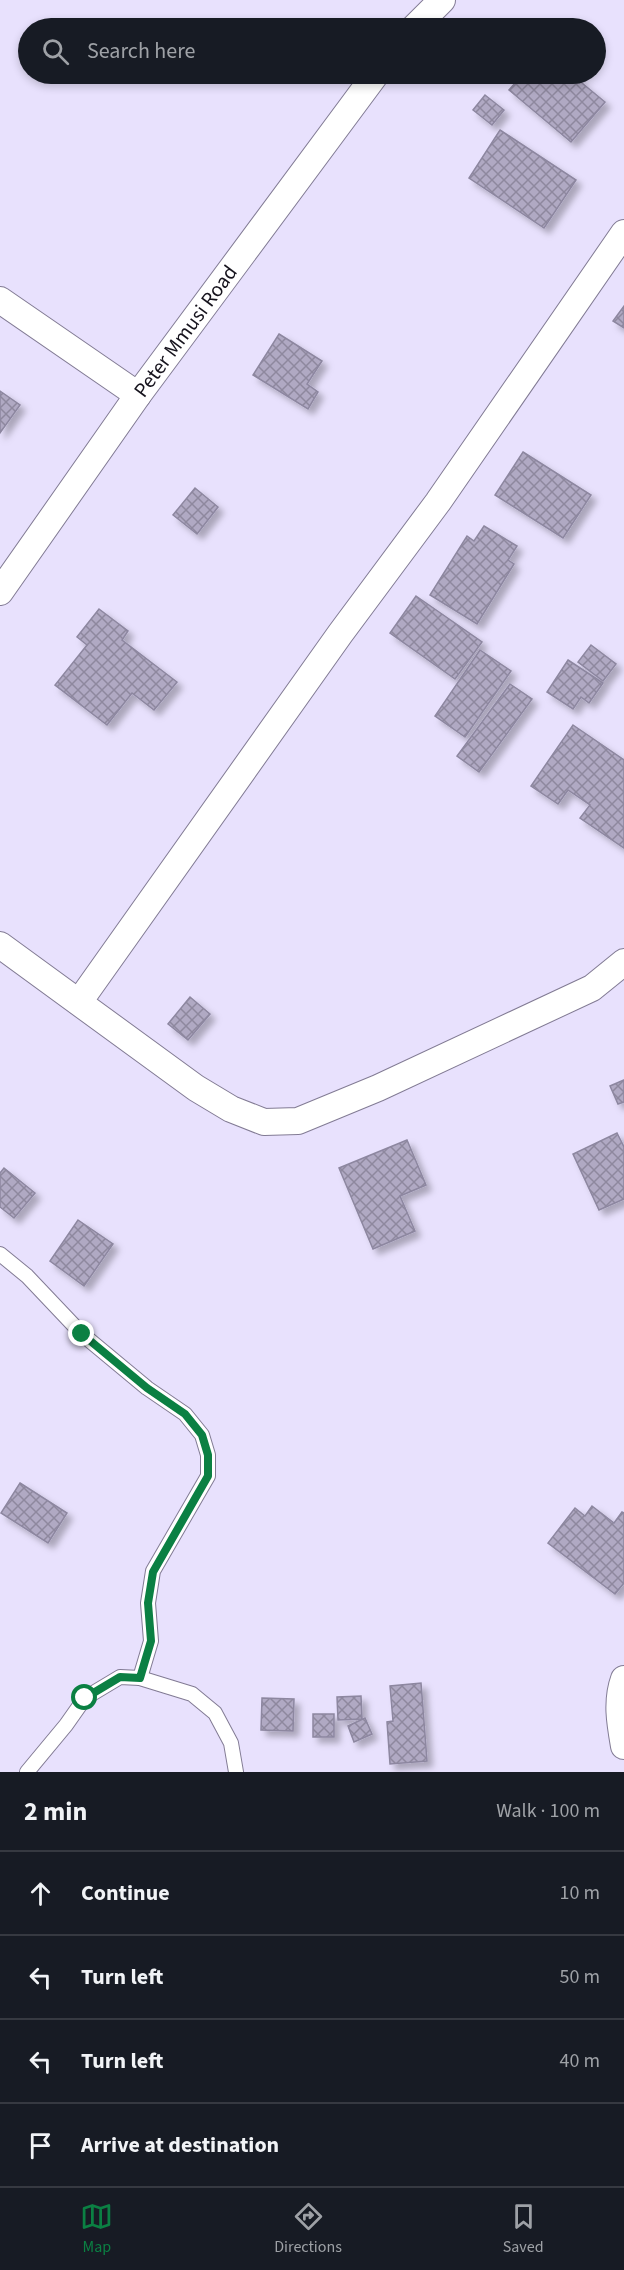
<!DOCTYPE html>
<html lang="en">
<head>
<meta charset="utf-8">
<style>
	body { margin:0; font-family:"Source Sans 3",sans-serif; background:#20242c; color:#f1f3f6 }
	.stop { position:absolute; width:18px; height:18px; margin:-14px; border:4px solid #0b8043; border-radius:50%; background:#fff }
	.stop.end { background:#0b8043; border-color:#fff; box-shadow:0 2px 6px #0008 }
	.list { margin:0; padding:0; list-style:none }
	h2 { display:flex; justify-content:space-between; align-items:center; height:78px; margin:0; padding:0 24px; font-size:26px }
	h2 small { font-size:20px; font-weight:400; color:#9ea1a6 }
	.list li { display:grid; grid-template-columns:39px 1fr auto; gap:18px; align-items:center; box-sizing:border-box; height:84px; padding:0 24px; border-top:2px solid #363941 }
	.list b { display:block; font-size:22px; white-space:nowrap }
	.list em { font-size:20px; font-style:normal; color:#9ea1a6 }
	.icon { flex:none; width:33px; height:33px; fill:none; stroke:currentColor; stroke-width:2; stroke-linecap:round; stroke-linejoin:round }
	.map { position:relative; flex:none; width:624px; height:1772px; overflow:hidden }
	.search { position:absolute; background:#171b24; box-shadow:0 3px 9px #0003; left:18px; right:18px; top:18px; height:66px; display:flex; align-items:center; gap:15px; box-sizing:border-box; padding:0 21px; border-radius:33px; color:#9ea1a6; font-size:22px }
	.sheet { height:414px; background:#171b24 }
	nav { display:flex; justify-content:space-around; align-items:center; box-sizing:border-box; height:84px; border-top:2px solid #363941; background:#171b24; font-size:16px; color:#9ea1a6 }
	nav a { display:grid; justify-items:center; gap:3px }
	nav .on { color:#0b8043 }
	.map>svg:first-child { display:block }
</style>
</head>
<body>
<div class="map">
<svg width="624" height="1772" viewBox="0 0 624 1772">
	<defs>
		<pattern id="building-cross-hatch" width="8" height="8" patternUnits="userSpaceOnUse" patternTransform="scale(1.5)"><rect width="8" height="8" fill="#b0a9c3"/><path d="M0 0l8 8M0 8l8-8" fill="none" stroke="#8e889e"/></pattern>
		<filter id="shadow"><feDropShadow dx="5.5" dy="5.5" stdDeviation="3" flood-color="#0004"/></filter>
	</defs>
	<rect width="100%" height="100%" fill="#e8e1fd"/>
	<!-- building -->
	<g fill="url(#building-cross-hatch)" stroke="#8d87a0" stroke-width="1.5" filter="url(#shadow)">
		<path d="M523 74H571L605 102 571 142 509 90Z"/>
		<path d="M485 95 504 110 492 125 473 110Z"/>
		<path d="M500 130 576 180 544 228 469 178Z"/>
		<path d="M624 306V328L613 321Z"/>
		<path d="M279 334 322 361 307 384 318 392 308 409 253 375Z"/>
		<path d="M0 391 20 405 0 433Z"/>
		<path d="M523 452 591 495 563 538 495 495Z"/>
		<path d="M195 488 218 507 197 534 173 515Z"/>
		<path d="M484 526 517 546 508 560 514 564 477 624 430 595 467 536 474 541Z"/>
		<path d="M416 596 482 642 455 679 390 633Z"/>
		<path d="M99 609 128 631 122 640 177 682 154 710 132 693 107 725 55 685 87 645 77 637Z"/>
		<path d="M591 645 616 664 603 681 578 662Z"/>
		<path d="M480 650 511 671 465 737 435 716Z"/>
		<path d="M568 660 603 683 589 703 581 697 573 709 547 692Z"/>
		<path d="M510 684 532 699 479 772 457 756Z"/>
		<path d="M573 725 624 760V848L580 818 590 805 568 790 558 804 531 786Z"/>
		<path d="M190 997 210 1014 188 1040 168 1024Z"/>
		<path d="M624 1080V1102L618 1104 610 1086Z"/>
		<path d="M617 1133 624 1147V1199L599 1210 573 1154Z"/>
		<path d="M407 1140 426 1185 400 1196 415 1231 373 1249 339 1168Z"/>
		<path d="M4 1168 35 1193 14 1218 0 1207V1173Z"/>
		<path d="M78 1220 113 1244 84 1286 50 1261Z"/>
		<path d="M20 1483 67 1513 48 1543 1 1513Z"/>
		<path d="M592 1506 614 1523 622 1512 624 1513V1583L615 1594 548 1543 575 1508 585 1516Z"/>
		<path d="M421 1683 427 1761 390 1764 387 1722 393 1721 390 1686Z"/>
		<path d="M361 1696 362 1719 338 1720 337 1697Z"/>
		<path d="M262 1698 294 1699 293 1731 261 1730Z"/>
		<rect x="313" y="1714" width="21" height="23"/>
		<path d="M365 1718 372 1734 354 1742 348 1726Z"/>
	</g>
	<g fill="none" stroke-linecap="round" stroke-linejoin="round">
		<!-- lane casing -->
		<g stroke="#827b94" stroke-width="16">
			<g id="lane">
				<path d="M0 1254 27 1276 82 1334 147 1388 185 1414 202 1435 208 1455V1476L153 1571 148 1603 151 1641 140 1678"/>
				<path d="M27 1772 66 1725 85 1698 120 1677 140 1678 192 1694 215 1713 231 1743 236 1772"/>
			</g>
		</g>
		<!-- street casing -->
		<g stroke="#827b94" stroke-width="28">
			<g id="street">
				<path d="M414 28 442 0"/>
				<path d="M0 300 138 395"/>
				<path id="s1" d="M0 592 138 395 376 74"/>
				<path d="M0 945 196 1088 231 1109 264 1122 298 1121 378 1088 592 988 624 962"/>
				<path d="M79 1002 340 634 438 502 624 233"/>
				<path d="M624 1679C616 1701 620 1723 624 1746"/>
			</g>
		</g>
		<!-- lane -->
		<use href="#lane" stroke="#fff" stroke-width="14"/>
		<!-- street -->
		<use href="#street" stroke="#fff" stroke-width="26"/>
	</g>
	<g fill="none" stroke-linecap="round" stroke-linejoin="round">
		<!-- route -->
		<path stroke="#0b8043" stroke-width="8" d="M82 1334 147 1388 185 1414 202 1435 208 1455V1476L153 1572 148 1603 151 1641 140 1678 120 1677 85 1698"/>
	</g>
	<g text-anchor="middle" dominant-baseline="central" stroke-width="4.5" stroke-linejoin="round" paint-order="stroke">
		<!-- street labels -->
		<g font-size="21" fill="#16131d" stroke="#fff">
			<text stroke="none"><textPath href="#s1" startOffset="320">Peter Mmusi Road</textPath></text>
		</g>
	</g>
</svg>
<div class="stop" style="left:85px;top:1698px"></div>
<div class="stop end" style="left:82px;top:1334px"></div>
<div class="search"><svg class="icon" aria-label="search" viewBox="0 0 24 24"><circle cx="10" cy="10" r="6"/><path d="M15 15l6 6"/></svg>Search here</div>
</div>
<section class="sheet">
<h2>2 min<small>Walk · 100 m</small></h2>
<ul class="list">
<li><svg class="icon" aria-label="ahead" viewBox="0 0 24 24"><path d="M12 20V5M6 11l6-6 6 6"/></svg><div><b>Continue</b></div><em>10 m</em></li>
<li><svg class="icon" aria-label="left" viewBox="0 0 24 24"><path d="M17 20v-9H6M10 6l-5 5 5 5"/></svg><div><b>Turn left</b></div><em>50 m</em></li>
<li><svg class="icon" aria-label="left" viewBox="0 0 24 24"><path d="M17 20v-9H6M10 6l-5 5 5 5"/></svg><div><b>Turn left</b></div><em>40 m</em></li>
<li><svg class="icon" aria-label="arrive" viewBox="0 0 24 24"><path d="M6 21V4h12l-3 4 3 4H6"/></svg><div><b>Arrive at destination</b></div></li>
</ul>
</section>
<nav>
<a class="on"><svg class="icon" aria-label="map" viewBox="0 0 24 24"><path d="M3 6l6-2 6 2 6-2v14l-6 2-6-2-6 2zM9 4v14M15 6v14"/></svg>Map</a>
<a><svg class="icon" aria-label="directions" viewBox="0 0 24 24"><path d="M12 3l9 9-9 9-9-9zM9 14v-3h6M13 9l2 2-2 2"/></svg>Directions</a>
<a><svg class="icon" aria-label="saved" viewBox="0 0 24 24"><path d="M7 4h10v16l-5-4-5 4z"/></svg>Saved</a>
</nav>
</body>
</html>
